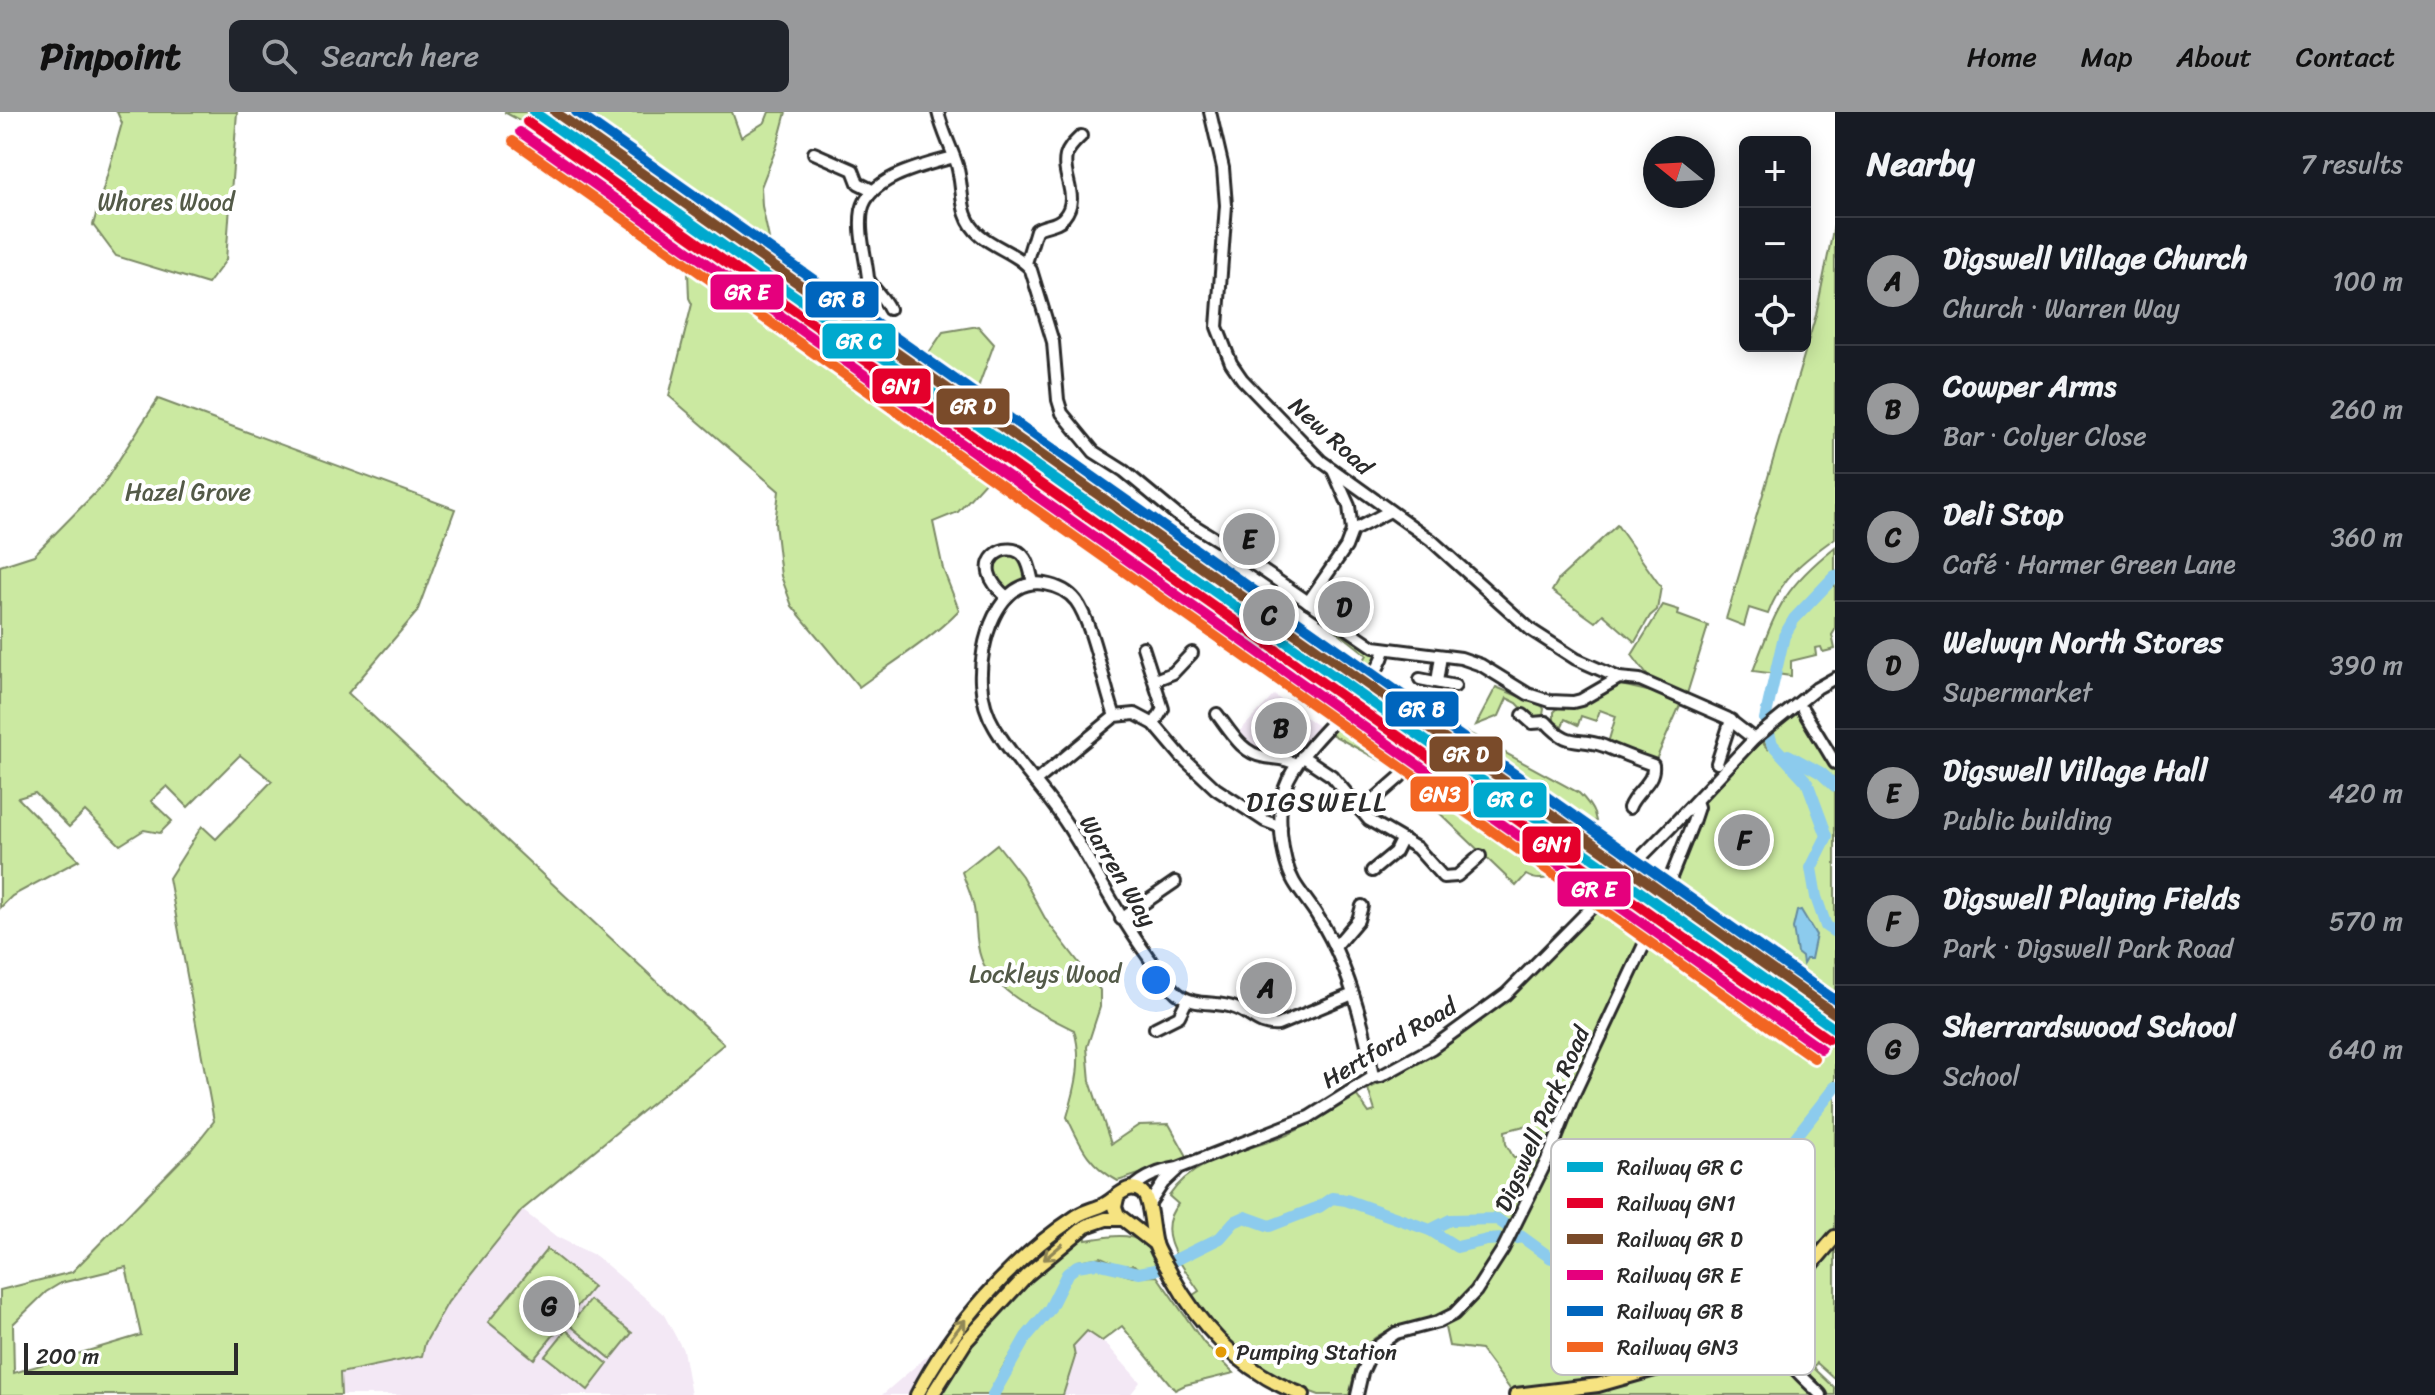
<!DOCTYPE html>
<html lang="en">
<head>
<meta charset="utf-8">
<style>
	body { margin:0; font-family:Sriracha,sans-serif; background:#20242c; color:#f1f3f6 }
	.controls { position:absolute; right:24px; top:24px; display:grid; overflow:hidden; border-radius:12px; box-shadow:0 4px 20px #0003 }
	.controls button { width:72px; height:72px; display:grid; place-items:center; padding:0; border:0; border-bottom:2px solid #363941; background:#171b24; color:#f1f3f6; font:40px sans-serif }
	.compass { position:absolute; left:1643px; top:24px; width:72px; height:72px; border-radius:50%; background:#171b24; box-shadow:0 4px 20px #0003; rotate:288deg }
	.scale { position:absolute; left:24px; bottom:20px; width:214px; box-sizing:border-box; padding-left:8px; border:4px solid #2b2b2b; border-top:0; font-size:22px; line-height:28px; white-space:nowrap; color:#2b2b2b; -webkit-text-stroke:6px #fff; paint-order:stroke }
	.you { position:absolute; left:1156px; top:868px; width:28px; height:28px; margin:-20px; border:6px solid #fff; border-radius:50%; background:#1a73e8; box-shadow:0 0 0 12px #1a73e833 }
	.badge { display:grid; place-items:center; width:52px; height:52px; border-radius:50%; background:#98999b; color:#111; font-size:26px; font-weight:700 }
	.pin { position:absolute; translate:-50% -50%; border:4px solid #fff; box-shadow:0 2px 8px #0006 }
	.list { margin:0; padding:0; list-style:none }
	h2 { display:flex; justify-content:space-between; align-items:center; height:104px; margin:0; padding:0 32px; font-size:34px }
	h2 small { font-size:26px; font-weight:400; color:#9ea1a6 }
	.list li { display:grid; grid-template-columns:52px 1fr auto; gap:24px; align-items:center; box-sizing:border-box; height:128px; padding:0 32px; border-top:2px solid #363941 }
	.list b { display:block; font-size:30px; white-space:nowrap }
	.list p { margin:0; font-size:26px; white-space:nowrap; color:#9ea1a6 }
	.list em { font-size:26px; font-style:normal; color:#9ea1a6 }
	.icon { flex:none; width:44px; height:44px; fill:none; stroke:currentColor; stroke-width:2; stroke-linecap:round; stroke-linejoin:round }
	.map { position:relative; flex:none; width:1835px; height:1283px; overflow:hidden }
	header { display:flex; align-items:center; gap:48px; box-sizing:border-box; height:112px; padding:0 40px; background:#98999b; color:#111 }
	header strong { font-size:38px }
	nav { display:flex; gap:44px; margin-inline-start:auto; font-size:28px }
	.search { width:560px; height:72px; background:#20242c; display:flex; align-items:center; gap:20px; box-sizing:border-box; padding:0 28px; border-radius:12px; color:#9ea1a6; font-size:30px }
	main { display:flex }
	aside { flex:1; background:#171b24 }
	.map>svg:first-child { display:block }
</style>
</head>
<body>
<header>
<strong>Pinpoint</strong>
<div class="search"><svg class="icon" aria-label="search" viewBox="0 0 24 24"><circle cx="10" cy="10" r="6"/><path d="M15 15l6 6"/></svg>Search here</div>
<nav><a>Home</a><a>Map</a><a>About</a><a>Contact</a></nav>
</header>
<main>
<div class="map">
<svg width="1835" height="1283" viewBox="0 0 1835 1283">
	<rect width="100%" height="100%" fill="#fff"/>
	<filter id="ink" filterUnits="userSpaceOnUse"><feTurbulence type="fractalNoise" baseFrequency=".0125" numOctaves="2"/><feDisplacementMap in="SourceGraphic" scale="16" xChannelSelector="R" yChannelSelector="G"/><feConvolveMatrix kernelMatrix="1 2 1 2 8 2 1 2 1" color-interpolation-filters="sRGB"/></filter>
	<g filter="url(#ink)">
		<!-- built -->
		<g fill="#f3e8f5">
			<path d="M1274 583 1318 614 1292 645 1265 642 1248 635 1239 620Z"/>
			<path d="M1355 593 1378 611 1361 632 1336 613Z"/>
			<path d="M522 1098 557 1125 596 1144 663 1201 683 1238 691 1283H341L339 1261 422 1244 425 1231 448 1190Z"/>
			<path d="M1087 1219 1108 1234 1140 1270 1130 1283H1063L1075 1245 1073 1234Z"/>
			<path d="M940 1231 912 1283H882L933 1239Z"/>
		</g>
		<!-- green -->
		<g fill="#cbe9a1" stroke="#7b8a66" stroke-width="2" fill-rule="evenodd">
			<path d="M117 0H237L226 148 208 172 116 144 93 113 122 11Z"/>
			<path d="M504 0H530L573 30 570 35Z"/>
			<path d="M559 0H732L741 25 765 10 769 0H786L777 34 761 75 762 94 773 145 847 205 895 239 922 251 943 220 978 214 994 232 979 273 981 299 1006 316 1031 329 1020 347 1079 390 1058 410 986 369 958 400 933 410 943 457 959 498C930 528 893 550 859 575L792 494 781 464 775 411 779 379 669 284 692 192 689 186 687 134 602 56 604 51 669 100 682 83Z"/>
			<path d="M1835 108V426C1804 448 1782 464 1768 502L1749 496 1744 514 1726 507 1816 203Z"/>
			<path d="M158 287 455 397 417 500 348 581 724 932 522 1098 448 1190 425 1231 422 1244 340 1261 341 1283H0V1178L72 1160 191 1038 214 1009 169 766 202 714 216 727 272 669 240 643 188 695 167 674 151 689 172 709 160 721 144 718 120 733 85 699 69 715 35 681 18 686 79 748 12 784 0 796V454L34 443 102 374ZM126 1155 141 1223 14 1261 13 1212 46 1180 61 1171Z"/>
			<path d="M1617 413 1661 475 1657 498 1650 504 1635 530 1603 502 1595 510 1552 479 1559 467Z"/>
			<path d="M1835 435V518L1832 523 1835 537 1823 540 1821 535 1815 536 1816 543 1791 549V564L1753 559C1777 497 1781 478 1835 435Z"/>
			<path d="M1005 440 1020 444 1029 466 1008 480 994 469 992 451Z"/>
			<path d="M1663 493 1679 498 1678 503 1708 514 1686 585 1650 567 1632 543Z"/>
			<path d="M1330 509 1375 540 1377 548 1362 569 1354 564 1367 543 1328 512Z"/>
			<path d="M1379 572 1579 681C1594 696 1599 707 1596 728L1511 676 1375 579Z"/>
			<path d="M1621 573 1656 581 1681 591 1655 650 1608 631 1616 604 1600 598 1596 609 1581 604 1578 613 1565 607 1562 614 1554 609V600L1559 595 1576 594Z"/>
			<path d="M1496 575 1542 594 1544 597 1543 603 1531 606 1517 591 1507 586 1499 604 1476 613Z"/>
			<path d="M1797 601 1807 608 1835 657V1121C1735 1232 1655 1255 1513 1281L1481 1238 1449 1234 1444 1211 1453 1208 1534 1085 1671 777 1707 680 1759 627 1769 638 1761 626Z"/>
			<path d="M1378 611 1474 669 1515 701 1537 713 1590 750 1582 757 1570 753C1556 763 1543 773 1526 763L1516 774 1430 692 1442 679 1432 670 1379 648 1329 621 1336 613 1361 631Z"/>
			<path d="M997 732 1022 764 1046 808 1100 878V895L1087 935 1090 969 1111 1032 1139 1013 1169 1012 1188 1046 1118 1069C1088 1053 1081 1034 1067 1005 1076 975 1083 948 1074 918 1044 903 992 879 981 846 975 830 977 812 974 796 972 784 966 772 962 760Z"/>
			<path d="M1638 755 1663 773C1624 874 1579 975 1530 1072 1512 1109 1491 1158 1464 1188 1439 1214 1398 1206 1371 1229 1356 1241 1354 1267 1349 1283H1319L1287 1271 1259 1255 1219 1224 1190 1185 1199 1179C1182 1153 1153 1121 1178 1092L1169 1084C1196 1044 1246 1040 1287 1023 1312 1012 1335 997 1357 984L1369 1001 1375 999 1368 977C1476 927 1555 838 1638 755ZM1532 1012 1547 1038 1514 1046 1506 1032 1505 1019Z"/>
			<path d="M1109 1094 1111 1104 1045 1142 928 1283H921L950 1234 998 1178 1073 1111Z"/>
			<path d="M1085 1119 1086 1128C1120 1123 1142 1116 1161 1153L1153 1158 1141 1159 1134 1153 1121 1154 1101 1145 1078 1149 1063 1164 1039 1210 1062 1181 1066 1165 1076 1156 1092 1153 1133 1165 1157 1164 1204 1231 1234 1261 1185 1273 1175 1278 1122 1214 1102 1229 1087 1219 1073 1234 1075 1245 1063 1283H996L1019 1243V1237L1028 1221C1014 1235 996 1263 991 1283H939C962 1220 1036 1162 1085 1119Z"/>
			<path d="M1835 1131V1267L1817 1251 1814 1256 1835 1276V1283H1829L1792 1242 1786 1225 1790 1184Z"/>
			<path d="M547 1137 593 1175 534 1247 488 1210Z"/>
			<path d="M590 1188 632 1221 611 1247 570 1213Z"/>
			<path d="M566 1218 608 1252 588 1278 545 1244Z"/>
			<path d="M1734 1233C1775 1235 1791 1256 1819 1283H1534L1603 1273 1718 1235Z"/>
		</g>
		<!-- water -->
		<path fill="#8ccbed" stroke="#658b9f" stroke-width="2" d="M1801 798 1816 823 1811 847H1806L1803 852 1802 845 1797 841 1793 816 1797 799Z"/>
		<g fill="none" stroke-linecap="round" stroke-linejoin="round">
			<!-- river -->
			<g stroke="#8ccbed" stroke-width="12">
				<path d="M1835 464 1794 507 1784 524 1765 607 1772 632 1807 670 1827 724 1811 756 1816 785 1826 814 1835 820"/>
				<path d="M1788 643 1821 661 1835 674"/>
				<path d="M1762 1070 1774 1058 1788 1035 1835 975"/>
				<path d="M1430 1118 1457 1135 1487 1128 1518 1126"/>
				<path d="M993 1283 1026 1225 1049 1198 1067 1162 1077 1154 1096 1151 1139 1161 1155 1158 1220 1126 1234 1110 1245 1105 1270 1114 1319 1095 1332 1086 1346 1088 1430 1118 1450 1108 1497 1107 1551 1146 1610 1140"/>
			</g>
			<!-- minor casing -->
			<g stroke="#2b2b2b" stroke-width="16">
				<g id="minor">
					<path d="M938 0C942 18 951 35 957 53 964 78 958 105 980 123 995 136 1020 143 1031 158L1053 230 1058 288 1062 301 1094 340 1124 359 1177 403 1224 432 1374 535 1461 546 1481 553 1528 582 1550 589 1573 590 1581 588 1619 566 1640 568 1727 606 1754 627"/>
					<path d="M1210 0 1223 56 1226 93 1217 215 1231 251 1242 267 1321 349 1431 428 1531 518 1576 547 1619 566"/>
					<path d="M814 41 853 58 858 71 872 78"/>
					<path d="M1026 151 1036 118C1045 112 1057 114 1064 105 1081 85 1061 65 1066 44 1068 36 1075 30 1081 24"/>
					<path d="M889 197C884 185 873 178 868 166 866 145 858 120 862 98 869 65 925 53 954 45"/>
					<path d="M1333 358 1349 394 1352 419"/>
					<path d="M1007 485C963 450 1010 423 1025 446 1030 453 1031 463 1033 471"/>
					<path d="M1308 490 1346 435 1352 419 1390 399"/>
					<path d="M1143 535 1163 597 1154 612"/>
					<path d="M1420 567 1455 574"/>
					<path d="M1155 568 1173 561 1192 541"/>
					<path d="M1437 570 1441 544"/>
					<path d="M1803 598 1835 651"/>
					<path d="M1217 602C1230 619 1242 642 1265 645 1277 647 1285 646 1296 652"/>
					<path d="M1523 603 1532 611 1546 610C1570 637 1577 624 1604 634 1620 641 1636 647 1653 653 1655 671 1635 679 1629 696"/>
					<path d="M1115 604C1104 575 1093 512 1076 489 1069 480 1057 474 1045 472 997 464 979 533 981 570 982 587 987 603 995 616 1017 653 1049 682 1071 719 1097 760 1118 804 1147 843 1156 856 1165 870 1177 881 1195 896 1215 888 1235 896 1252 902 1258 915 1278 913L1353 882"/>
					<path d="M1302 644 1332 664 1369 708 1417 736 1443 765 1457 764 1480 744"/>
					<path d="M1717 651 1731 608"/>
					<path d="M1035 670 1115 604 1135 602 1154 612 1182 645 1216 677 1265 709 1281 715"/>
					<path d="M1361 699 1400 665"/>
					<path d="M1372 759 1395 740 1401 728"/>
					<path d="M1121 807 1175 770"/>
					<path d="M1335 835 1358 808 1362 794"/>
					<path d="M1155 916 1179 904 1187 888"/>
					<path d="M1373 965C1367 927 1357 889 1343 854 1336 837 1328 820 1318 805 1311 793 1301 782 1294 770 1281 747 1276 699 1285 675 1304 624 1373 585 1385 538"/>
					<path d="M1132 1077C1145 1064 1160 1059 1178 1056L1309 1005 1373 965 1381 964 1432 936 1506 882 1668 718 1754 627 1817 576 1835 566"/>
					<path d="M1149 1092 1163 1071 1177 1058"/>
					<path d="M1790 1178C1784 1199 1778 1228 1789 1249 1796 1261 1812 1273 1821 1283"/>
					<path d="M1723 1228C1753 1229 1766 1231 1790 1250"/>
					<path d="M1357 1283 1362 1261 1373 1237 1396 1221 1438 1210 1454 1202 1476 1179 1503 1137 1550 1042 1571 988 1643 835 1693 710 1698 695 1696 689"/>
				</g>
			</g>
			<!-- major casing -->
			<g stroke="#2b2b2b" stroke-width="18">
				<g id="major">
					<path d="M1117 1086 1115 1095 1118 1103 1155 1132"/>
					<path d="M917 1283C952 1215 1013 1146 1077 1104 1086 1098 1096 1097 1105 1092 1117 1086 1128 1069 1142 1080 1151 1087 1151 1119 1155 1132 1158 1142 1167 1154 1172 1164 1202 1218 1244 1261 1303 1283"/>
					<path d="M932 1283 966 1229 1027 1163 1086 1114 1106 1107H1121"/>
					<path d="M1516 1283 1598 1273 1683 1249 1723 1228 1790 1178 1835 1125"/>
				</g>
			</g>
			<!-- minor -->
			<use href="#minor" stroke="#fff" stroke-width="10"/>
			<!-- major -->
			<use href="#major" stroke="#f6e381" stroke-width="12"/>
			<!-- rail-1 casing -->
			<g stroke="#fff" stroke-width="16">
				<path id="rail-1" d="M534 0 1835 917"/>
			</g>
			<!-- rail-2 casing -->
			<g stroke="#fff" stroke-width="16">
				<path id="rail-2" d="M527 10 1828 927"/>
			</g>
			<!-- rail-3 casing -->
			<g stroke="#fff" stroke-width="16">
				<path id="rail-3" d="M555 0 1835 902"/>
			</g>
			<!-- rail-4 casing -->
			<g stroke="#fff" stroke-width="16">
				<path id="rail-4" d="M520 20 1821 937"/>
			</g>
			<!-- rail-5 casing -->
			<g stroke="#fff" stroke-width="16">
				<path id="rail-5" d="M576 0 1835 888"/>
			</g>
			<!-- rail-6 casing -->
			<g stroke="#fff" stroke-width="16">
				<path id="rail-6" d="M513 29 1814 946"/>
			</g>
			<!-- rail-1 -->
			<use href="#rail-1" stroke="#00a9ce" stroke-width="10"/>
			<!-- rail-2 -->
			<use href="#rail-2" stroke="#e4002b" stroke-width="10"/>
			<!-- rail-3 -->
			<use href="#rail-3" stroke="#7a4b2a" stroke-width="10"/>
			<!-- rail-4 -->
			<use href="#rail-4" stroke="#e5007d" stroke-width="10"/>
			<!-- rail-5 -->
			<use href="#rail-5" stroke="#0065bd" stroke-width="10"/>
			<!-- rail-6 -->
			<use href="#rail-6" stroke="#f26522" stroke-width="10"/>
		</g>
		<!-- one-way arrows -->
		<defs><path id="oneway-shaft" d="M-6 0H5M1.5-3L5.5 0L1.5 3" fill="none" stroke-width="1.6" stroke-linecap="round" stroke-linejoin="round" transform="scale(2)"/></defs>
		<g stroke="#908756">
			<use href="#oneway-shaft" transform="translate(1053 1140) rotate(140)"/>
			<use href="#oneway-shaft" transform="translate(958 1217) rotate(-52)"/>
		</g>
	</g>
	<!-- markers -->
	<circle fill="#e39a04" stroke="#fff" stroke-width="3" cx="1221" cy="1240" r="7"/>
	<g text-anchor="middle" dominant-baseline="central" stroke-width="8" stroke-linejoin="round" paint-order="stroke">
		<!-- bus labels -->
		<g font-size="22" fill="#2b2b2b" stroke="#fff" text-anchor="start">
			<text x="1236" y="1240">Pumping Station</text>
		</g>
		<!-- park labels -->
		<g font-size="24" fill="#535a48" stroke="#fff">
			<text x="166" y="90">Whores Wood</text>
			<text x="188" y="380">Hazel Grove</text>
			<text x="1045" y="862">Lockleys Wood</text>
		</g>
		<!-- street labels -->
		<g font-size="24" fill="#2b2b2b" stroke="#fff">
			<text transform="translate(1331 324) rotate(42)">New Road</text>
			<text transform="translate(1118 759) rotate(59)">Warren Way</text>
			<text transform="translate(1389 931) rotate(-31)">Hertford Road</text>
			<text transform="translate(1542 1007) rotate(-66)">Digswell Park Road</text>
		</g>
		<!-- quarter labels -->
		<g font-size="28" letter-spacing="2" fill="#2b2b2b" stroke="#fff">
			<text x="1317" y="689">DIGSWELL</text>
		</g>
	</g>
	<!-- legend -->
	<rect x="1551" y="1027" width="264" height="236" rx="12" fill="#fff" stroke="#bfbfbf" stroke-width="2"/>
	<rect x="1567" y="1050" width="36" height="10" fill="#00a9ce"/>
	<rect x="1567" y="1086" width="36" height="10" fill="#e4002b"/>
	<rect x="1567" y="1122" width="36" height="10" fill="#7a4b2a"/>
	<rect x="1567" y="1158" width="36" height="10" fill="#e5007d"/>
	<rect x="1567" y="1194" width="36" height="10" fill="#0065bd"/>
	<rect x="1567" y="1230" width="36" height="10" fill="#f26522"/>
	<g font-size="22" fill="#2b2b2b">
		<text x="1617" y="1063">Railway GR C</text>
		<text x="1617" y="1099">Railway GN1</text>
		<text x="1617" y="1135">Railway GR D</text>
		<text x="1617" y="1171">Railway GR E</text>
		<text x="1617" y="1207">Railway GR B</text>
		<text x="1617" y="1243">Railway GN3</text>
	</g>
	<g stroke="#fff" stroke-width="3">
		<rect x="709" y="161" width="76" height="38" rx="8" fill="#e5007d"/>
		<rect x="804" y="168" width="76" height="39" rx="8" fill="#0065bd"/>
		<rect x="821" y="210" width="76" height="38" rx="8" fill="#00a9ce"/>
		<rect x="871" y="255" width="61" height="38" rx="8" fill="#e4002b"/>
		<rect x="935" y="275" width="76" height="39" rx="8" fill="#7a4b2a"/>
		<rect x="1384" y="578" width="76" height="38" rx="8" fill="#0065bd"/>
		<rect x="1428" y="623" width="76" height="38" rx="8" fill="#7a4b2a"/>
		<rect x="1409" y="663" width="61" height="38" rx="8" fill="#f26522"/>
		<rect x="1472" y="669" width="76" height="38" rx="8" fill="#00a9ce"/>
		<rect x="1521" y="713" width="61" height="39" rx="8" fill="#e4002b"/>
		<rect x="1556" y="758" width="76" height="38" rx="8" fill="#e5007d"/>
	</g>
	<g font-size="22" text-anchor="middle" font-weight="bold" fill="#fff">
		<text x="747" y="188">GR E</text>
		<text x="842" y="195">GR B</text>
		<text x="859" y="237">GR C</text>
		<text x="901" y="282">GN1</text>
		<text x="973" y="302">GR D</text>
		<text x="1422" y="605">GR B</text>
		<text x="1466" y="650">GR D</text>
		<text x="1440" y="690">GN3</text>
		<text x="1510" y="695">GR C</text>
		<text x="1552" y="740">GN1</text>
		<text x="1594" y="785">GR E</text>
	</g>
</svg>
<div class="controls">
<button>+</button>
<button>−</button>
<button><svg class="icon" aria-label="locate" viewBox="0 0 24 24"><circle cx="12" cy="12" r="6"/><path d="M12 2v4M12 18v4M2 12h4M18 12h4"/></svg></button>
</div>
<svg class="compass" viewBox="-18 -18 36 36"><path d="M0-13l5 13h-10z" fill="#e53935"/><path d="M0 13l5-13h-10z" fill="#9ea1a6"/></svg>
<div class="scale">200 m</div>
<div class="you"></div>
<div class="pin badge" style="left:1266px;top:876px">A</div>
<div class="pin badge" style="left:1281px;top:616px">B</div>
<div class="pin badge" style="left:1269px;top:503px">C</div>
<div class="pin badge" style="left:1344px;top:495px">D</div>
<div class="pin badge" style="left:1249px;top:427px">E</div>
<div class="pin badge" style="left:1744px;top:728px">F</div>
<div class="pin badge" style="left:549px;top:1194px">G</div>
</div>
<aside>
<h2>Nearby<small>7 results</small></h2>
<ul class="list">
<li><span class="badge">A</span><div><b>Digswell Village Church</b><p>Church · Warren Way</p></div><em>100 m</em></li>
<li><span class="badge">B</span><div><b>Cowper Arms</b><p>Bar · Colyer Close</p></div><em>260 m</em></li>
<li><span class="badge">C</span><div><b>Deli Stop</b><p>Café · Harmer Green Lane</p></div><em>360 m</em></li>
<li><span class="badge">D</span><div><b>Welwyn North Stores</b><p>Supermarket</p></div><em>390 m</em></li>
<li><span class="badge">E</span><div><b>Digswell Village Hall</b><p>Public building</p></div><em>420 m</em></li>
<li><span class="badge">F</span><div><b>Digswell Playing Fields</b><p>Park · Digswell Park Road</p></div><em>570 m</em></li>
<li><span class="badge">G</span><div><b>Sherrardswood School</b><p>School</p></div><em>640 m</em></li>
</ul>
</aside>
</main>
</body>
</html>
